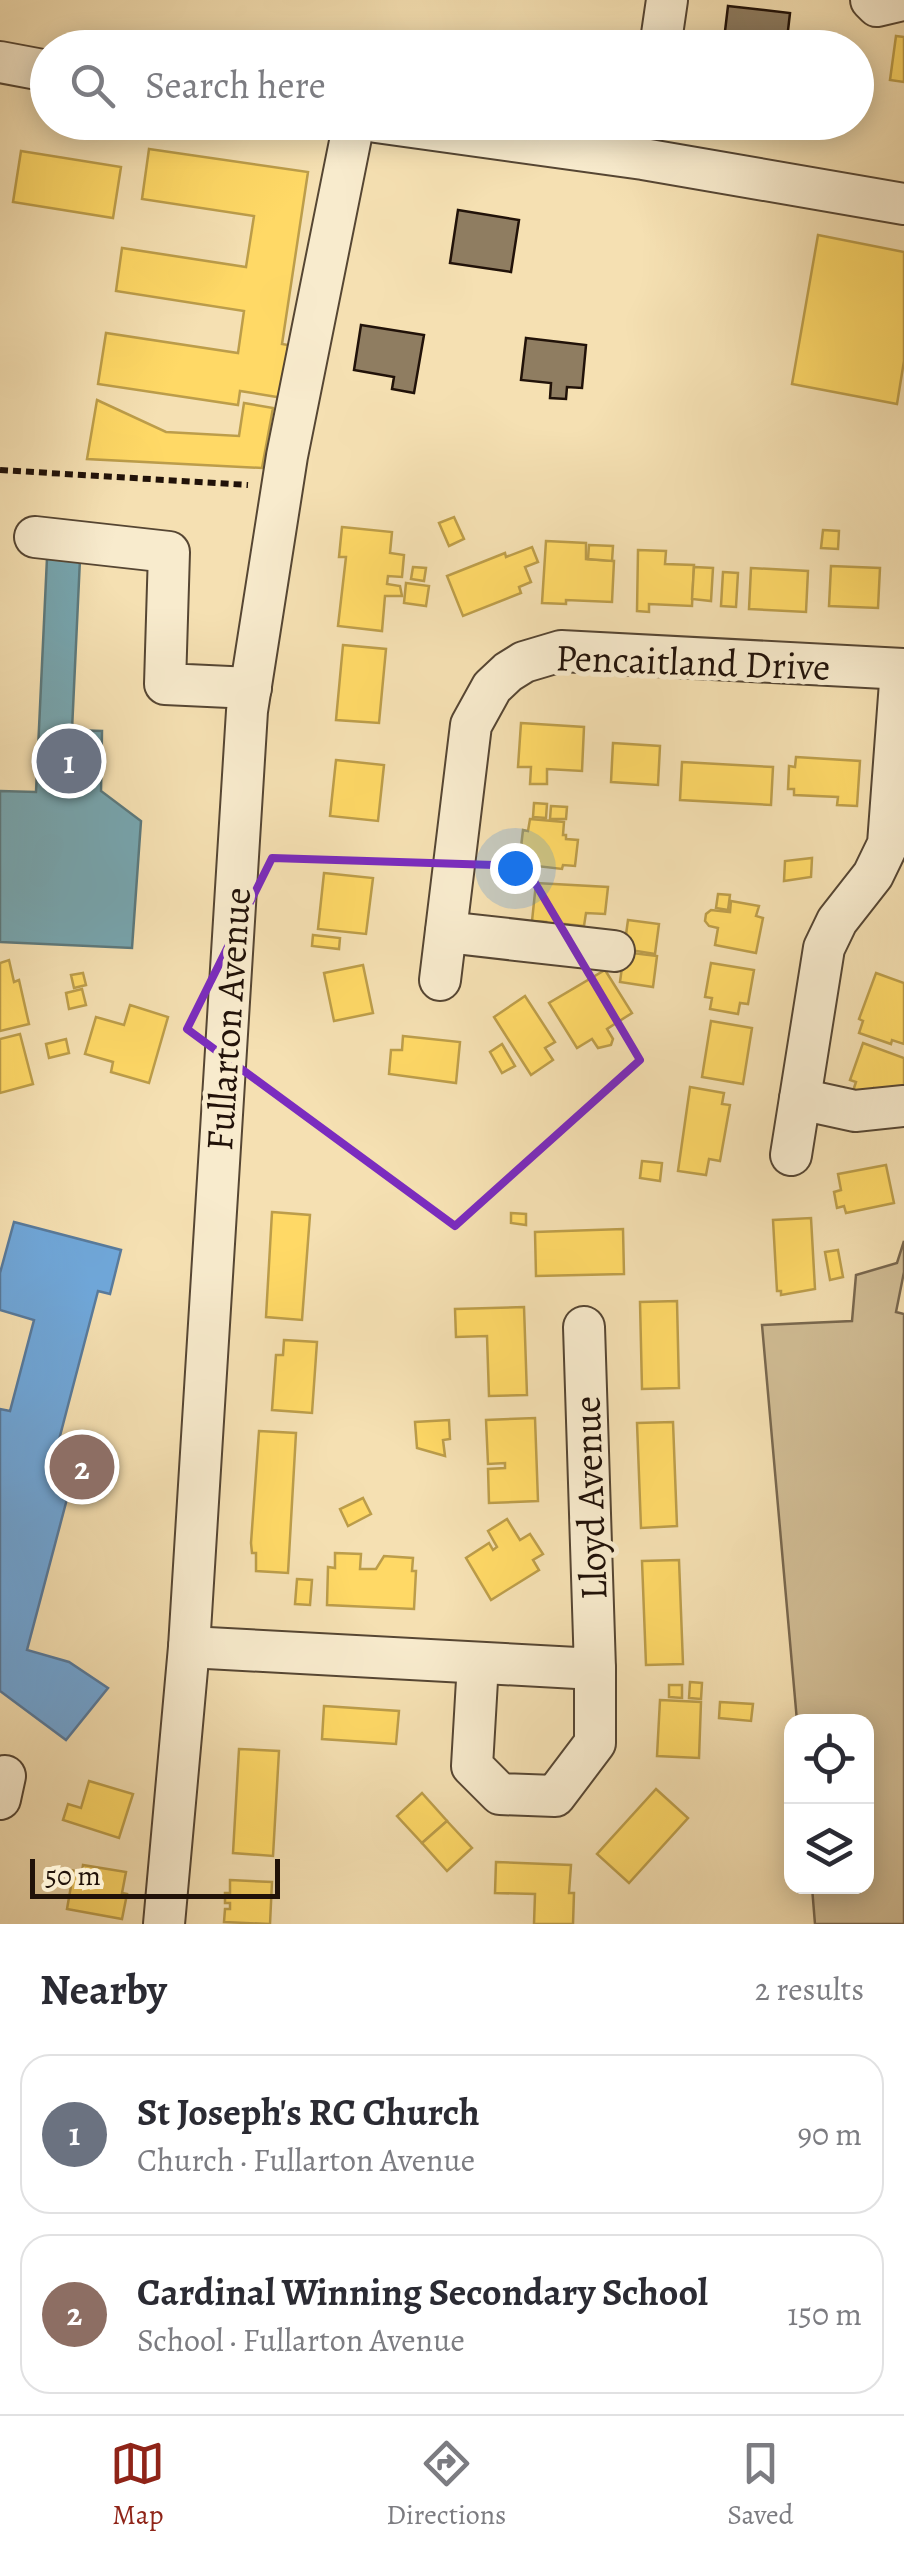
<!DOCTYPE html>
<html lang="en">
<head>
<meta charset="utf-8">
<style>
	body { margin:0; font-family:Alegreya,serif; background:#f2f2f3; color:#2b2b33 }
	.controls { position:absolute; right:30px; bottom:30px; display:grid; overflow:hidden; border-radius:20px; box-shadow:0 5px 25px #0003 }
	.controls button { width:90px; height:90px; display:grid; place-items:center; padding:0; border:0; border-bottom:2px solid #e1e1e2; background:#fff; color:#2b2b33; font:50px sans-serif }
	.scale { position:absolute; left:30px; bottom:25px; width:250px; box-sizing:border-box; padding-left:10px; border:5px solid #211209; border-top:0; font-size:28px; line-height:35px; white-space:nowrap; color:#211209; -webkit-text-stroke:8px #f8ebcd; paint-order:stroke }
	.you { position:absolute; left:515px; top:868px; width:35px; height:35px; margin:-25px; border:8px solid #fff; border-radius:50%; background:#1a73e8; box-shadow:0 0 0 15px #1a73e833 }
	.badge { display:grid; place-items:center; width:65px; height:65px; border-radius:50%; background:#8f2418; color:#fff; font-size:32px; font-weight:700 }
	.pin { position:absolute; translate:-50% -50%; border:5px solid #fff; box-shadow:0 2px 10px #0006 }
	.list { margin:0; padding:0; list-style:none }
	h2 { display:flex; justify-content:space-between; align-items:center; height:130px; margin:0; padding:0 40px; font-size:42px }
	h2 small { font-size:32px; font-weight:400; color:#7c7c81 }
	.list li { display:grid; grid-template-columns:65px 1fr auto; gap:30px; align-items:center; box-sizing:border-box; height:160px; margin:0 20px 20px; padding:0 20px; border:2px solid #e1e1e2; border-radius:30px }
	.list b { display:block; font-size:38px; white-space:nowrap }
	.list p { margin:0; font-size:32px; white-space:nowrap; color:#7c7c81 }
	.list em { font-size:32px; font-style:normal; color:#7c7c81 }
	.icon { flex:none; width:55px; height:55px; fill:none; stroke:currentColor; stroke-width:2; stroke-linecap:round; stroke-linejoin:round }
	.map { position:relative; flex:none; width:904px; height:1924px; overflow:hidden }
	.search { position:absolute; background:#fff; box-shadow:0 5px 25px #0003; left:30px; right:30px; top:30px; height:110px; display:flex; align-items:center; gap:25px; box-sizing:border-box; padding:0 35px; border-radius:55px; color:#7c7c81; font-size:38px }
	.sheet { height:490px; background:#fff }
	nav { display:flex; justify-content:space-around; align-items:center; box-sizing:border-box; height:140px; border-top:2px solid #e1e1e2; background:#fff; font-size:28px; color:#7c7c81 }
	nav a { display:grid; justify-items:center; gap:5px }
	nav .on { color:#8f2418 }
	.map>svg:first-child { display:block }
</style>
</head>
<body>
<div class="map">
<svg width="904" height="1924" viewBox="0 0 904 1924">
	<rect width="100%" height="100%" fill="#f5e0b2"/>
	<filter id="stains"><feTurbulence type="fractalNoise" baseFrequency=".002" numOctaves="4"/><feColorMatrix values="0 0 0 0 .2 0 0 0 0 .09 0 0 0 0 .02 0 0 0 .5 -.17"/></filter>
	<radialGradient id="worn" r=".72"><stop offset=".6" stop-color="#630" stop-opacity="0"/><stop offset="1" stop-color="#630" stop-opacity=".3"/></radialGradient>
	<!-- green -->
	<path fill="#d1bd95" stroke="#79684f" stroke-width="2.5" d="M904 1241V1272L896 1312 904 1314V1924H815L812 1887 866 1886V1722L797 1721 762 1325 852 1321 856 1275 897 1263Z"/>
	<!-- homes -->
	<g fill="#ffd966" stroke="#bc9d4a" stroke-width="2.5">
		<path d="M896 36 904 37V82L890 80Z"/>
		<path d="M149 149 308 172 282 344 288 345 283 398 240 391 238 405 98 384 106 333 238 353 244 311 116 291 122 248 246 267 254 216 142 199Z"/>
		<path d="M21 151 121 167 113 218 13 202Z"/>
		<path d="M818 235 904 252V361L897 404 792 384Z"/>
		<path d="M97 400 166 432 239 436 244 403 273 408 262 468 87 459Z"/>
		<path d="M454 517 464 539 449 546 439 523Z"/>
		<path d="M342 527 392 532 390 553 404 555 402 577 388 576 387 584 400 586 402 596H385L382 631 338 626 346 557H339Z"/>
		<path d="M823 530 839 531 838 549 821 548Z"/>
		<path d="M546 541 586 543V559L614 561 612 602 566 600V604L542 603Z"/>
		<path d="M589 545 613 546 612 561 588 559Z"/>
		<path d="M532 547 538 562 525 567 531 582 519 587 521 593 463 616 447 576 505 553 506 557Z"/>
		<path d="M638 550 666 551 665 564 694 565 692 606 649 604V612L637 611Z"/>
		<path d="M831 566 880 568 878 608 829 606Z"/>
		<path d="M413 567 426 568 424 581 411 579Z"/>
		<path d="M694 567 713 568 711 601 692 599Z"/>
		<path d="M751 568 808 571 806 612 749 609Z"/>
		<path d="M723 572 738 573 736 607 721 606Z"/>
		<path d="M406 583 429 586 426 606 404 603Z"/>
		<path d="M343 645 386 649 379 723 336 720Z"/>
		<path d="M521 723 584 727 582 771 547 769V784H530L531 767H518Z"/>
		<path d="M613 743 660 746 658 785 611 782Z"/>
		<path d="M796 757 860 761 857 806 837 805 838 797 794 795V789H788L789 766 795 767Z"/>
		<path d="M336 760 384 765 378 821 330 816Z"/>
		<path d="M682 762 773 767 771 805 680 800Z"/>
		<path d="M534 803 547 804 546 818 533 817Z"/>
		<path d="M551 806 567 807 566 819H550Z"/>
		<path d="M530 819 564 822 563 835H566V839L578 840 575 866 563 865 562 869 519 864 523 830 528 831Z"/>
		<path d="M812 858 811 877 784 881 785 861Z"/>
		<path d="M324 873 373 878 366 934 318 929Z"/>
		<path d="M536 883 608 887 605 914 586 913 584 926 556 923 555 929 545 928 546 922 532 921Z"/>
		<path d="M718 894 730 895 728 910 716 908Z"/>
		<path d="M731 901 759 906 756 916 763 918 756 953 715 945 718 928 709 926 705 921 706 914 711 910 730 912Z"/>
		<path d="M628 920 659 924 655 954 624 949Z"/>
		<path d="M313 935 340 938 339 949 312 946Z"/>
		<path d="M624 952 657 956 653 987 620 982Z"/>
		<path d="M9 960 14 982 19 980 29 1024 0 1031V963Z"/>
		<path d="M711 963 754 970 748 1004 740 1003 738 1014 710 1009 712 998 705 997Z"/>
		<path d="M363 965 373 1013 334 1021 324 973Z"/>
		<path d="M605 970 632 1013 607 1029 613 1039 611 1045 598 1048 592 1039 577 1048 549 1003Z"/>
		<path d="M83 973 86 985 74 988 71 975Z"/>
		<path d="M876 973 904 983V1044L892 1040 891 1044 859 1033 863 1021 859 1019Z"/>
		<path d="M82 989 86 1005 69 1009 66 993Z"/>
		<path d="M525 996 555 1042 545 1048 553 1060 531 1075 494 1017Z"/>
		<path d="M130 1005 168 1017 149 1083 111 1072 113 1062 85 1054 96 1017 124 1025Z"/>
		<path d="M711 1021 752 1028 743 1084 702 1077Z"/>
		<path d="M20 1034 33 1084 0 1093V1039Z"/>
		<path d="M403 1036 460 1042 456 1083 389 1074 391 1050H402Z"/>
		<path d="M66 1039 69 1053 49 1058 46 1044Z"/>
		<path d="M863 1043 904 1058V1085L899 1097 874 1088 871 1097 853 1091 856 1082 850 1080Z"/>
		<path d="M502 1044 515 1066 502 1073 490 1052Z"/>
		<path d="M690 1087 724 1093 722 1104 730 1105 720 1161 709 1159 706 1175 678 1171Z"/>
		<path d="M642 1161 662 1163 660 1181 640 1178Z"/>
		<path d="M886 1165 894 1203 846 1213 844 1206 837 1208 834 1192 841 1190 838 1174Z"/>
		<path d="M272 1212 310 1215 302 1320 266 1317Z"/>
		<path d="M511 1213 526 1214V1225L511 1223Z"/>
		<path d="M811 1218 815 1289 781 1295V1291H777L773 1220Z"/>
		<path d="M623 1229 624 1274 536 1276 535 1232Z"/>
		<path d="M838 1250 843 1277 830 1280 825 1252Z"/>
		<path d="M677 1301 679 1388 642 1389 640 1302Z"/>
		<path d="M524 1307 527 1395 489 1396 487 1336 456 1337 455 1309Z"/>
		<path d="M284 1340 317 1342 312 1413 272 1410 276 1355H283Z"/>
		<path d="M535 1418 538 1501 489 1503 488 1469 505 1468V1463L488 1464 486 1420Z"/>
		<path d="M449 1420 450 1439 443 1440 445 1456 417 1448 415 1422Z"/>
		<path d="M673 1422 677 1526 641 1528 637 1423Z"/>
		<path d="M259 1431 296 1433 288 1573 256 1571V1553H252L251 1543Z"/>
		<path d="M363 1498 371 1514 348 1526 340 1509Z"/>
		<path d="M507 1519 520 1540 530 1534 543 1554 533 1560 539 1570 491 1600 466 1558 489 1543 493 1550 497 1547 488 1531Z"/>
		<path d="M335 1553 361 1554 360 1569H376L384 1556 413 1558 412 1571H416L414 1609 327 1605 328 1567 335 1568Z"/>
		<path d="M679 1560 683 1664 646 1665 642 1561Z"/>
		<path d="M297 1579 312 1580 310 1605 295 1604Z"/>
		<path d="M690 1682 702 1683 701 1699 689 1698Z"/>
		<path d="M669 1685H682V1698L669 1697Z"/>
		<path d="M660 1700 701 1702 699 1758 657 1756Z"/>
		<path d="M720 1702 753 1704 751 1721 719 1718Z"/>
		<path d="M324 1706 399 1711 396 1744 322 1739Z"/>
		<path d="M239 1749 279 1751 273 1856 233 1853Z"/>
		<path d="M89 1781 133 1794 119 1838 63 1820 68 1804 81 1808Z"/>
		<path d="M656 1789 688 1818 629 1883 597 1854Z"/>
		<path d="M422 1793 447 1821 422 1843 397 1816Z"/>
		<path d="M447 1821 472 1848 447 1871 422 1843Z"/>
		<path d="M496 1862 571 1865 569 1893H574L573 1924H534L535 1894 495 1893Z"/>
		<path d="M83 1865 126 1872 122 1893 127 1894 122 1919 67 1909 71 1886 67 1885 69 1870 82 1872Z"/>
		<path d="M230 1880 272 1882 270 1924 224 1922 225 1909H230V1903H225V1893H230Z"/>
	</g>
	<!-- schools -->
	<path fill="#6fa8dc" stroke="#587b9d" stroke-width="2.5" d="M14 1222 121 1250 110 1294 98 1291 50 1474 72 1480 27 1650 69 1662 108 1688 66 1740 0 1691V1409L10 1411 34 1320 0 1310V1273Z"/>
	<!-- public -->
	<path fill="#76a5af" stroke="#5c797d" stroke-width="2.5" d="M47 558 80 559 72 730 102 731 101 791 141 821 132 948 0 942V791L36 792Z"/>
	<!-- building -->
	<g fill="#8f7d61" stroke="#211209" stroke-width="2.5">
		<path d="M728 6 790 13 786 48H723Z"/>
		<path d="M724 122H788L787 130Z"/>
		<path d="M458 210 519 220 511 272 450 263Z"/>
		<path d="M361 325 424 335 414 393 392 389 394 377 354 370Z"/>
		<path d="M526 338 586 345 582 388 567 387 566 399 550 398 551 383 521 380Z"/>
	</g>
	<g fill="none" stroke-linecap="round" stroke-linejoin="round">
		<!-- minor casing -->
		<g stroke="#564633" stroke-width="44">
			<g id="minor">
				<path d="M871 0 877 6 903 0"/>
				<path d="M660 48 667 0"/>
				<path d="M0 62 48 71"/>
				<path d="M376 122 643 159 904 204"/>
				<path d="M35 537 169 552 165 684 251 688"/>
				<path d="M446 932 614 951"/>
				<path d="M440 980 471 725 492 687 508 672 524 662 561 651 904 669"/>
				<path d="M800 1099 855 1111 904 1106"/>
				<path d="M791 1155 824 948 837 921 873 875 888 844 901 669"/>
				<path d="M189 1647 595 1669 584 1327"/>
				<path d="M478 1663 472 1766 500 1794 555 1796 595 1743V1669"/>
				<path d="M0 1799 5 1776"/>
				<path d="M164 1924 189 1647 247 711 287 456 354 122"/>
			</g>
		</g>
		<!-- path -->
		<path stroke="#211209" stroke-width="6" stroke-dasharray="8 5" stroke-linecap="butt" d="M0 470 248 485"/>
		<!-- minor -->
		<use href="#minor" stroke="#f8ebcd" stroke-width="40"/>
	</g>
	<!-- marked area -->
	<path fill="none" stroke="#7b2cbf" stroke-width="8" stroke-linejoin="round" d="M272 858 525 866 640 1060 455 1226 187 1029Z"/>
	<g text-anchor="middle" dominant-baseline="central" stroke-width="10" stroke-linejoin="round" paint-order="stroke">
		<!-- street labels -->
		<g font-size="38" fill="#211209" stroke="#f8ebcd">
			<text transform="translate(693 662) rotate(2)">Pencaitland Drive</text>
			<text transform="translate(228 1019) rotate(-86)">Fullarton Avenue</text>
			<text transform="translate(590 1498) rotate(-92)">Lloyd Avenue</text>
		</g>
	</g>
	<rect width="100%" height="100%" filter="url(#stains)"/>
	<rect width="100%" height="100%" fill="url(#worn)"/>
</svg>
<div class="controls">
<button><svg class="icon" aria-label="locate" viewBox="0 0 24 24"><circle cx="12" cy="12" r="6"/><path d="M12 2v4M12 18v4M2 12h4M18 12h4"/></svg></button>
<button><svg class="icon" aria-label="layers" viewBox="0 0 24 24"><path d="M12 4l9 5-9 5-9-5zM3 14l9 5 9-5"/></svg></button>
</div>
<div class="scale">50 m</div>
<div class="you"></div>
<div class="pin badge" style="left:69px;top:761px;background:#6b7280">1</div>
<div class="pin badge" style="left:82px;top:1467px;background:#8d6e63">2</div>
<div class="search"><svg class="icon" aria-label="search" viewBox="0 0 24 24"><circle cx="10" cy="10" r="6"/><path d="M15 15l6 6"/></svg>Search here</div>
</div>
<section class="sheet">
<h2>Nearby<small>2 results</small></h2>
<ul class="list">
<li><span class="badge" style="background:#6b7280">1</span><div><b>St Joseph's RC Church</b><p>Church · Fullarton Avenue</p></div><em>90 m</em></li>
<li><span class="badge" style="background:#8d6e63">2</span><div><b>Cardinal Winning Secondary School</b><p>School · Fullarton Avenue</p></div><em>150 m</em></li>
</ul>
</section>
<nav>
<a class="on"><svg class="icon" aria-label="map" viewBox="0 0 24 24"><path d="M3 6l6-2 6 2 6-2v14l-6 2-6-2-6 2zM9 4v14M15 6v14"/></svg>Map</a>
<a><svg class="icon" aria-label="directions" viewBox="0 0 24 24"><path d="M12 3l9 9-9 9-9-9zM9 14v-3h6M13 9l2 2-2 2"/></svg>Directions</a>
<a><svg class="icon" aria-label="saved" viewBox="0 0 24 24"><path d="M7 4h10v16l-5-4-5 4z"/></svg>Saved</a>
</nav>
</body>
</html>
